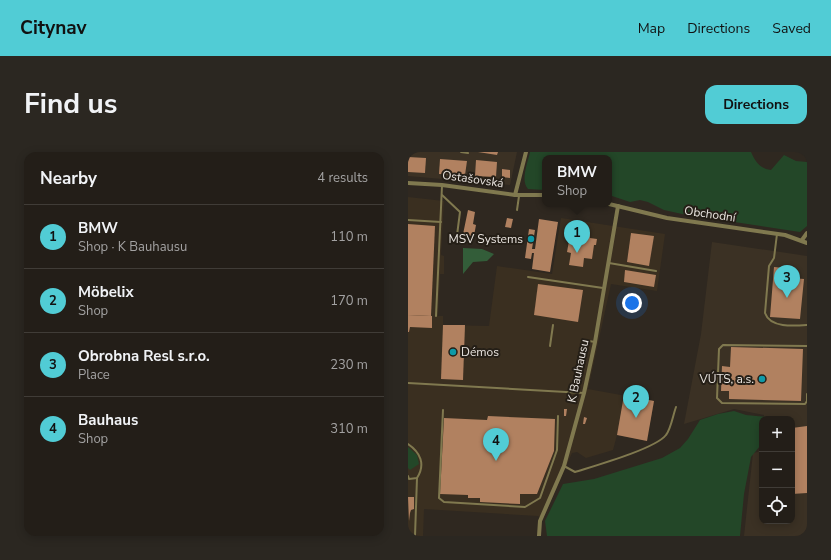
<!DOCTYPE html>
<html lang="en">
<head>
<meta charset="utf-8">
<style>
	body { margin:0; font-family:"Nunito Sans",sans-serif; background:#2b2721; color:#f1f3f6 }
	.controls { position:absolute; right:12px; bottom:12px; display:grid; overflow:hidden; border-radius:8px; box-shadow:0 2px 10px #0003 }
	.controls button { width:36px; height:36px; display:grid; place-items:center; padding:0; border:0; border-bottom:1px solid #403c37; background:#231e18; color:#f1f3f6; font:20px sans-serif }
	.you { position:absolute; left:224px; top:151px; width:14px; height:14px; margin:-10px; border:3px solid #fff; border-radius:50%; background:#1a73e8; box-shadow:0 0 0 6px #1a73e833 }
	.badge { display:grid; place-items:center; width:26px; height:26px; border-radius:50%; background:#51ccd5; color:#111; font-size:13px; font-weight:700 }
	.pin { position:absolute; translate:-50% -33px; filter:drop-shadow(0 1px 2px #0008) }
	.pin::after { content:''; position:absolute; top:21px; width:14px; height:12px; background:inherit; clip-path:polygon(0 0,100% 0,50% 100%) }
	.popup { position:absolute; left:134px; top:3px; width:70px; height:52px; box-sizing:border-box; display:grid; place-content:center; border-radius:8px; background:#231e18; filter:drop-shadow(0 1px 3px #0005); font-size:13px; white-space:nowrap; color:#a3a2a2 }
	.popup b { font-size:15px; color:#f1f3f6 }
	.popup::after { content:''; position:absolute; left:50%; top:100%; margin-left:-8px; border:8px solid transparent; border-top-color:#231e18 }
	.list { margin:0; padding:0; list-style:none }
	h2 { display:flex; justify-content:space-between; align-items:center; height:52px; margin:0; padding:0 16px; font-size:17px }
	h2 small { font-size:13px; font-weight:400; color:#a3a2a2 }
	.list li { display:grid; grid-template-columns:26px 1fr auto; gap:12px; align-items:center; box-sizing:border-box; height:64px; padding:0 16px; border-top:1px solid #403c37 }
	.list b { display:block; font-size:15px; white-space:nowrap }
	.list p { margin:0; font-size:13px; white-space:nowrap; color:#a3a2a2 }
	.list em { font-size:13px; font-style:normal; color:#a3a2a2 }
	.icon { flex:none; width:22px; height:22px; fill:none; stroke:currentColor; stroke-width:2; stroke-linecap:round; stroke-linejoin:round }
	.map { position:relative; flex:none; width:399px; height:384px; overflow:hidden; border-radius:12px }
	header { display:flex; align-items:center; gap:24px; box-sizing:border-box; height:56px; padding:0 20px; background:#51ccd5; color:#111 }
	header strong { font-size:19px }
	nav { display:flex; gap:22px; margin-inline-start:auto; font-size:14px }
	.intro { display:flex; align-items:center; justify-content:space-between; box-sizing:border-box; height:96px; padding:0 24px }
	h1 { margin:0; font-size:28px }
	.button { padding:10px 18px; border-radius:12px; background:#51ccd5; color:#111; font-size:14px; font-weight:700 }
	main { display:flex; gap:24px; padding:0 24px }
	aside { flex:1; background:#231e18; border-radius:12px; box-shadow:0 2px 10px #0003 }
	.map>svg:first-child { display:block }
</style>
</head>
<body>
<header>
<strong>Citynav</strong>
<nav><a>Map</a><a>Directions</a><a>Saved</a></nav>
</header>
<div class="intro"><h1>Find us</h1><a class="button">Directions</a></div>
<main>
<aside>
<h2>Nearby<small>4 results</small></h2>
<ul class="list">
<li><span class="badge">1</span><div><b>BMW</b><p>Shop · K Bauhausu</p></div><em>110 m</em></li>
<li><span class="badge">2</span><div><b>Möbelix</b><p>Shop</p></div><em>170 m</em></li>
<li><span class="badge">3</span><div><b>Obrobna Resl s.r.o.</b><p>Place</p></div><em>230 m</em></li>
<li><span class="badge">4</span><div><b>Bauhaus</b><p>Shop</p></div><em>310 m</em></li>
</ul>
</aside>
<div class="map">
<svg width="399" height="384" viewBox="0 0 399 384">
	<rect width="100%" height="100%" fill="#2f2820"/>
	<!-- commercial -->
	<path fill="#3a2f20" d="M0 45 36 49 33 103 36 104V122H32L30 164H35V173L81 174 89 114 144 122 153 66 257 82 249 139 203 132 180 237 246 249 239 289 209 283 205 298 178 306 169 300 164 301 135 367 130 364 16 357 15 384H0Z"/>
	<!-- built -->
	<g fill="#3b3124">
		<path d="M0 0H109L102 33 0 24Z"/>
		<path d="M304 90 399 104V384H336L345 301 350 300 354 289V369H384V267H359V265H356V263L326 257 276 272 293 182Z"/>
	</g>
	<!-- green -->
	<g fill="#234728">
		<path d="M122 0H343C347 9 352 17 363 18L376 3 388 9 399 10V74L392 80 274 62 256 58 240 50 232 48 222 50 201 43V6H137V38L120 37C112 29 120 10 122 0Z"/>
		<path d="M326 259 338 263 360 265 359 267H354V289L352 294 343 305 336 342 332 384H139L137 369 155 332 186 327 254 306 272 296 280 287 292 268 310 262Z"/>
		<path d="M0 295 9 303 11 312 2 318 0 316Z"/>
	</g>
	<!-- forest -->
	<path fill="#335d39" d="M55 96 74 97 86 102 79 109 65 110 55 122Z"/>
	<!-- building -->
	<g fill="#b18160">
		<path d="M70 0H90L89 3Z"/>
		<path d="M0 5 18 6 17 21 0 20Z"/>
		<path d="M32 7 59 9 57 23 31 22Z"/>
		<path d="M68 8 89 10 88 25 67 24Z"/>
		<path d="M94 17 102 18V26L94 25Z"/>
		<path d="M60 58 67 60 65 72 68 73 65 89 54 87Z"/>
		<path d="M99 66 105 67 103 76 97 75Z"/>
		<path d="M131 67 150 70 142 120 124 117 126 101H124L123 107 117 106 121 77 127 78 124 97H127Z"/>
		<path d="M0 72 27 74 23 164 0 163Z"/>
		<path d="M166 78 180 81 182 82V86L189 87 188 93H186L184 107 176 106 175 115 161 113 163 101 159 100 162 83 166 84Z"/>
		<path d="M223 81 246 84 241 114 219 110Z"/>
		<path d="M366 115 386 117 385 126 396 127 392 167 362 165Z"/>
		<path d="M217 118 248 123 246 135 216 130Z"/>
		<path d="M130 132 175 138 170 170 126 163Z"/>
		<path d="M0 163 24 164V176L2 175 1 180H0Z"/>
		<path d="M35 173H57L55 228 33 227Z"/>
		<path d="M323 195 395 197 393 249 321 247V239H313L314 214 322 215Z"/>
		<path d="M216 243 246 249 239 289 209 283Z"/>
		<path d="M156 257H159L158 264H156Z"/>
		<path d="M80 264 147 267 146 299 129 342H112V352L72 350V346H60V343L32 342 36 266 79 268Z"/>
		<path d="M176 265 179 266 177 272H175Z"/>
		<path d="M399 274V341L384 342V276Z"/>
		<path d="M0 345H6V357L3 358 2 361 1 369Z"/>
	</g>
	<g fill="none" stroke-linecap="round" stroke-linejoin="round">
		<!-- lane -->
		<g stroke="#80794f" stroke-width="2">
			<path d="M53 0 60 1"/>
			<path d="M34 43 52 60 48 91"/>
			<path d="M109 58 111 44"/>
			<path d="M0 68 33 70"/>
			<path d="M369 82 366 106 361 114 357 161C362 176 386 174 399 173"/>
			<path d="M201 111 248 119"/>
			<path d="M120 125 195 136"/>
			<path d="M28 164 34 34"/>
			<path d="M175 188 187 190"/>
			<path d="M142 194 145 173"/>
			<path d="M399 194 315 193 311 197 309 246 314 251 397 252 399 249"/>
			<path d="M0 231 176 241"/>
			<path d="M399 249V242"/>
			<path d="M35 258 31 346 36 350 117 355 132 346 149 298 150 264"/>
			<path d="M0 292C12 300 18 312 9 326L1 327 0 324"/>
			<path d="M156 314 167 320C186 314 247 297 258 283 263 277 265 263 268 255"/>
			<path d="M7 384 9 326"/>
		</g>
		<!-- street -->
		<g stroke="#80794f" stroke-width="4">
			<path d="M0 31 34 33 107 43H137"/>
			<path d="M107 43 118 0"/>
			<path d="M201 52 259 66 377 83 399 91"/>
			<path d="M394 88 399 81"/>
			<path d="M131 384 132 369 156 314 176 241 187 190 210 54"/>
		</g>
	</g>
	<!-- markers -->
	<g fill="#0f9aa8" stroke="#251f17" stroke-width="1.5">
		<circle cx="123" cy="87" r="4"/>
		<circle cx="45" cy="200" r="4"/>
		<circle cx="354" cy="227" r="4"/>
	</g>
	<g text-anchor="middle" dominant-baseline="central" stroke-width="4" stroke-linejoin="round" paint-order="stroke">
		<!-- street labels -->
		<g font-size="12" fill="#e9e4df" stroke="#251f17">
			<text transform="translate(65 27) rotate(8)">Ostašovská</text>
			<text transform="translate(302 62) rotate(8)">Obchodní</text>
			<text transform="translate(170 219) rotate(-78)">K Bauhausu</text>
		</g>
		<!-- poi labels -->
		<g font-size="12" fill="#e9e4df" stroke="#251f17" text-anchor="end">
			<text x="115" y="87">MSV Systems</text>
			<text x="53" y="200" text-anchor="start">Démos</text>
			<text x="346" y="227">VÚTS, a.s.</text>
		</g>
	</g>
</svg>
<div class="controls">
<button>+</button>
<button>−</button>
<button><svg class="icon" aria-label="locate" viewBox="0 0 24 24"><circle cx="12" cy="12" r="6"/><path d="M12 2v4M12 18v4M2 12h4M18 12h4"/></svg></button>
</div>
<div class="you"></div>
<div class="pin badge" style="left:169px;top:101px">1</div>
<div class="popup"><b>BMW</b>Shop</div>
<div class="pin badge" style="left:228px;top:266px">2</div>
<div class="pin badge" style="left:379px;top:146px">3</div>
<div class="pin badge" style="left:88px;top:309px">4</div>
</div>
</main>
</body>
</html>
